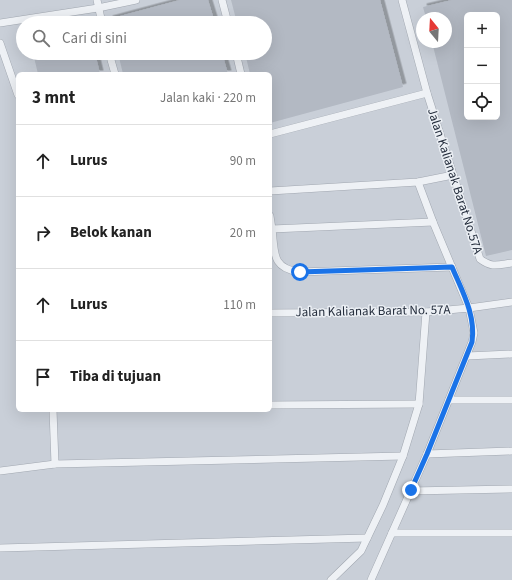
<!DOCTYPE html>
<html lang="id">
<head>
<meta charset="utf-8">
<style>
	body { margin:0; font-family:"Source Sans 3",sans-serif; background:#f2f2f2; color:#222 }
	.controls { position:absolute; right:12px; top:12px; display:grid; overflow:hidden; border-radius:6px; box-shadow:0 4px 16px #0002 }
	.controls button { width:36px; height:36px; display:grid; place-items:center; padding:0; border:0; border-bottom:1px solid #e0e0e0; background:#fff; color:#222; font:20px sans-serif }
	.compass { position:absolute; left:416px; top:12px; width:36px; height:36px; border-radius:50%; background:#fff; box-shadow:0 4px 16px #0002; rotate:342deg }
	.stop { position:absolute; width:12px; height:12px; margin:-9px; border:3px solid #1a73e8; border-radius:50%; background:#fff }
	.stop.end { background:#1a73e8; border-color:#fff; box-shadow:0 1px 4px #0008 }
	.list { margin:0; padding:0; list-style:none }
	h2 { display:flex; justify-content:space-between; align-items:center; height:52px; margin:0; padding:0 16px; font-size:17px }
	h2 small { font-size:13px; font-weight:400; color:#767676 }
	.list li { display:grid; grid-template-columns:26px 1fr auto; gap:12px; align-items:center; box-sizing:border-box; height:72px; padding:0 16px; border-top:1px solid #e0e0e0 }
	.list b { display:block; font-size:15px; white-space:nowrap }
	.list em { font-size:13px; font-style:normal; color:#767676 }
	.icon { flex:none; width:22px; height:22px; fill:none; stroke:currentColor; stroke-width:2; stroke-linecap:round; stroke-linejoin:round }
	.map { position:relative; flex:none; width:512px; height:580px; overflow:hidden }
	.search { position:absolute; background:#fff; box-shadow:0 4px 16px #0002; left:16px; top:16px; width:256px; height:44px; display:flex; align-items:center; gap:10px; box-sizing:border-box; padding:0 14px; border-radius:22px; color:#767676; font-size:15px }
	.panel { position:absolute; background:#fff; box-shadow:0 4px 16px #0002; left:16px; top:72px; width:256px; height:340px; border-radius:6px }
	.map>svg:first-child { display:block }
</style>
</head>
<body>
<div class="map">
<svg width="512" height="580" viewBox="0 0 512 580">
	<defs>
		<filter id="shadow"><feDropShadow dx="3.5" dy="-3.5" stdDeviation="0" flood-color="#0004"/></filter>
	</defs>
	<rect width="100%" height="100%" fill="#dbe0e6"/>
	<!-- built -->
	<path fill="#c9cfd8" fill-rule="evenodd" d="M0 0H512V580H0ZM467 15H497V117H467ZM422 18H446V42H422ZM23 23H265V53H23ZM18 74H270V410H18Z"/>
	<!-- building -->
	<g fill="#b3b9c3" fill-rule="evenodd" filter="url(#shadow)">
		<path d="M180 0H208L215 23H110L109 19Z"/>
		<path d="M231 0H380L403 87 270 123V74H250L245 53H265V23H237Z"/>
		<path d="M452 0H512V250L486 256 432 42H446V18H426L423 7ZM467 15H497V117H467Z"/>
		<path d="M33 53H95L100 74H38Z"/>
		<path d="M118 53H222L228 74H123Z"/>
	</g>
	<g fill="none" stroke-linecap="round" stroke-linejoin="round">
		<!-- lane casing -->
		<g stroke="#a1a7b0" stroke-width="8">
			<g id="lane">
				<path d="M97 0 102 23"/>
				<path d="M222 0 228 23"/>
				<path d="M402 0 427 93 480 259C492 268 497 265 512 263"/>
				<path d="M0 23 98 8 136 0"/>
				<path d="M0 43 18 95"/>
				<path d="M109 53 115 74"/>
				<path d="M236 53 241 74"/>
				<path d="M270 134 427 93"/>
				<path d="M418 182 433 222 469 308 512 302"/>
				<path d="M270 191 418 182 453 175"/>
				<path d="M270 216 272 229 433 222"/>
				<path d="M272 229C275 252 271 268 299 272L452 267"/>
				<path d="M270 313 426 312 469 308 474 333 472 342 427 454 371 580"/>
				<path d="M467 356 512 354"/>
				<path d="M449 400H512"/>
				<path d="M270 405 419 404"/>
				<path d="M53 410 55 464"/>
				<path d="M427 454 512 451"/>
				<path d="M0 471 55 464 403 456"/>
				<path d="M411 491 512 489"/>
				<path d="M392 533H512"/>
				<path d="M0 548 367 538"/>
				<path d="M331 580 361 551 383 505 403 456 419 404 426 312"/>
			</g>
		</g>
		<!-- lane -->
		<use href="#lane" stroke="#eef1f5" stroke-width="7"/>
	</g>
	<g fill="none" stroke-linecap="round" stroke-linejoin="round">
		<!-- route -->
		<path stroke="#1a73e8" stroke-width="5" d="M300 272 452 267C462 291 476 315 472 342L427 454 411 490"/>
	</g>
	<g text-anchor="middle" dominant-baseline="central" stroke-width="3" stroke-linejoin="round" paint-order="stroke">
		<!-- street labels -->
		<g font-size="13" fill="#252e3d" stroke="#ebeff4">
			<text transform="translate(455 181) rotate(72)">Jalan Kalianak Barat No.57A</text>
			<text transform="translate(373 311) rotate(-1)">Jalan Kalianak Barat No. 57A</text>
		</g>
	</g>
</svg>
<div class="controls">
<button>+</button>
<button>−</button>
<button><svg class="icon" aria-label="locate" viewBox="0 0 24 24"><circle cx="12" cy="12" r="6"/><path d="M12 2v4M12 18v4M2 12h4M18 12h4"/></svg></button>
</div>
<svg class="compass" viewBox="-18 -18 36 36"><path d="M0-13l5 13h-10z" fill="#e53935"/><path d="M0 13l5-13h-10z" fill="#767676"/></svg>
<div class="stop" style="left:300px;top:272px"></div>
<div class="stop end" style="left:411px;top:490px"></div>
<div class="search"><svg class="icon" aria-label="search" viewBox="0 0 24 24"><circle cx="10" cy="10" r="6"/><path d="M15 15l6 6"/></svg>Cari di sini</div>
<section class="panel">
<h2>3 mnt<small>Jalan kaki · 220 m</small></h2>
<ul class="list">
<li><svg class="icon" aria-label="ahead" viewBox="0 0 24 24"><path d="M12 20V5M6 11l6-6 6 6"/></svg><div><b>Lurus</b></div><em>90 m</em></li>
<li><svg class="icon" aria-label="right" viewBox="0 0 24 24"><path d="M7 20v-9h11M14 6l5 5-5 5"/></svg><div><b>Belok kanan</b></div><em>20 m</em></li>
<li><svg class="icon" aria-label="ahead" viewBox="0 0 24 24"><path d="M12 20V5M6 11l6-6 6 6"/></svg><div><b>Lurus</b></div><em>110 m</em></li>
<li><svg class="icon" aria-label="arrive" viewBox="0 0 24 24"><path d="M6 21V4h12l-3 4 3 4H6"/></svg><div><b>Tiba di tujuan</b></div></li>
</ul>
</section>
</div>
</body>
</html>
